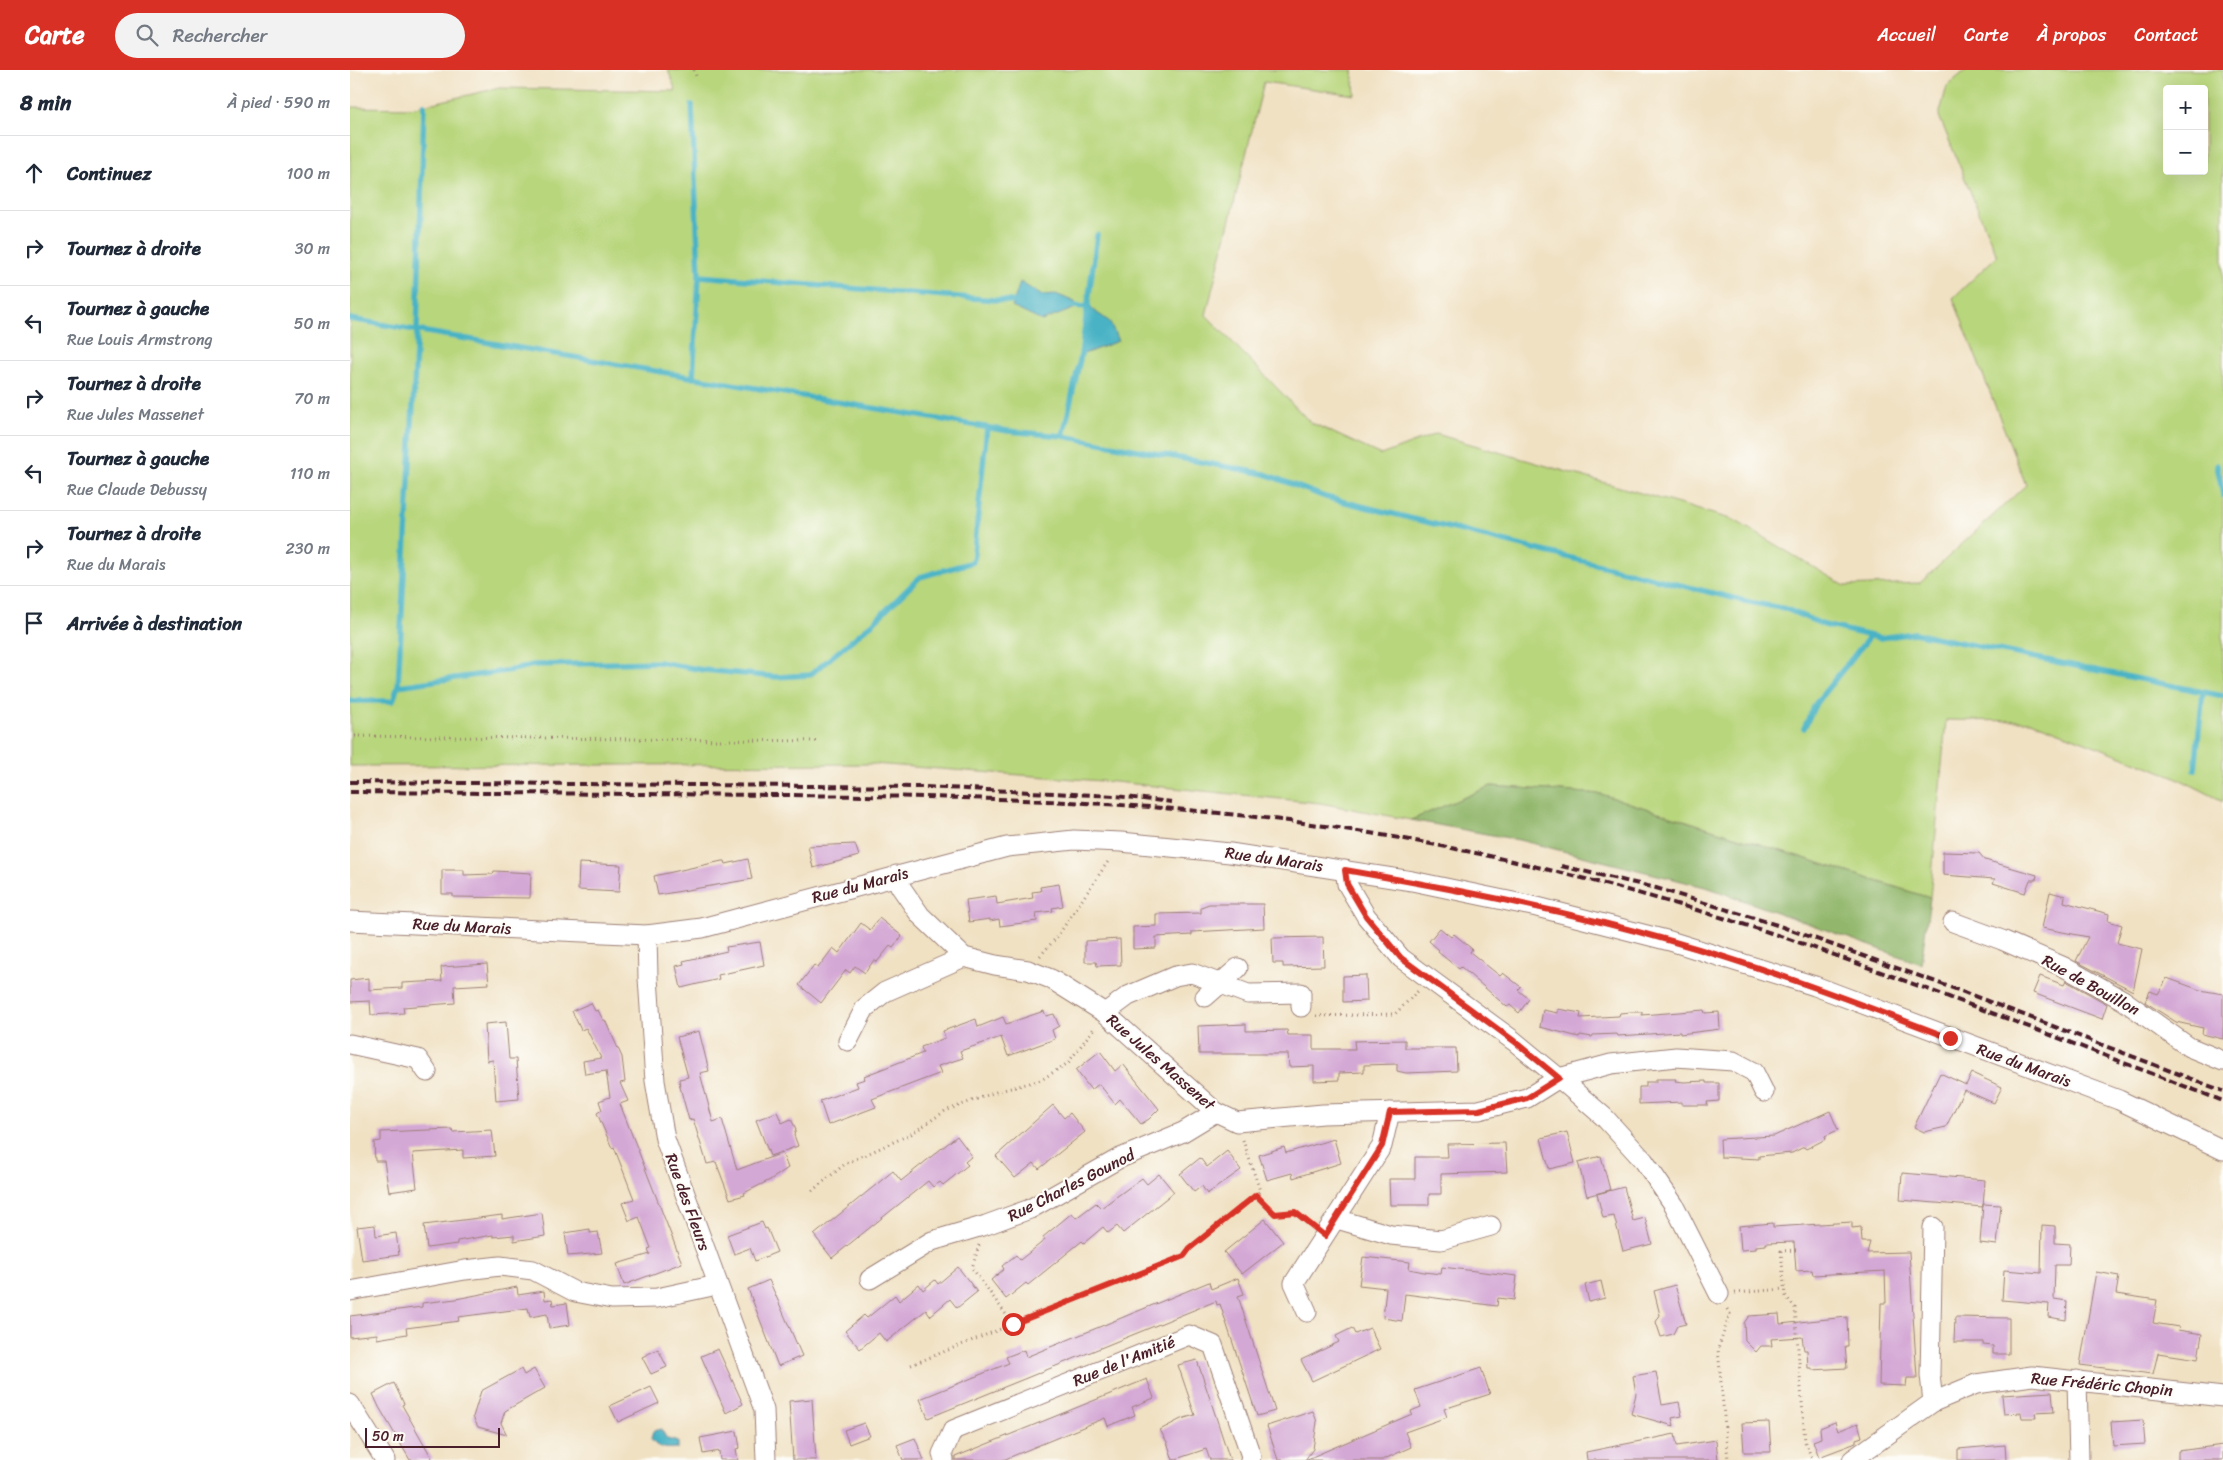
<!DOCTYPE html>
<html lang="fr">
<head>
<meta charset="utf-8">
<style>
	body { margin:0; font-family:Sriracha,sans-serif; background:#f2f2f3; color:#1f2937 }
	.controls { position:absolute; right:15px; top:15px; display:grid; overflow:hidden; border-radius:5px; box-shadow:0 5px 20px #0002 }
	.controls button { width:45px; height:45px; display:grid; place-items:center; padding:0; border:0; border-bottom:1px solid #e0e1e3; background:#fff; color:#1f2937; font:25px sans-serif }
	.scale { position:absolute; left:15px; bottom:12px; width:135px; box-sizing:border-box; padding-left:5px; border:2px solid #4a1f2b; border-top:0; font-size:14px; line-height:18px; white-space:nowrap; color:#4a1f2b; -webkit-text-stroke:4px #fdfcf7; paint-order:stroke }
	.stop { position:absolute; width:15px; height:15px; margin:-11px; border:4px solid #d93025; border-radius:50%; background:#fff }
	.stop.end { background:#d93025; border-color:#fff; box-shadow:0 1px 5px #0008 }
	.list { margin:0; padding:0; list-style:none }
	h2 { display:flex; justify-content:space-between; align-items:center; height:65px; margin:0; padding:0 20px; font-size:21px }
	h2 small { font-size:16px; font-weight:400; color:#747a83 }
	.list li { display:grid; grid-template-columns:32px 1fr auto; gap:15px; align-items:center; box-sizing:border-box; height:75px; padding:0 20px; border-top:1px solid #e0e1e3 }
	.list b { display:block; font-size:19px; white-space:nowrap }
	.list p { margin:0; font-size:16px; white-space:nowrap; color:#747a83 }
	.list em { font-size:16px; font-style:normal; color:#747a83 }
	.icon { flex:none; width:28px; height:28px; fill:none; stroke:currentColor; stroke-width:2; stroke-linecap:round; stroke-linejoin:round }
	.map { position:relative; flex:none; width:1873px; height:1390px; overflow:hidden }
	header { display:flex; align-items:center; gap:30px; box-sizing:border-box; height:70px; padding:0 25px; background:#d93025; color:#fff }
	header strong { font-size:24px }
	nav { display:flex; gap:28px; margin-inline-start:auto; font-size:18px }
	.search { width:350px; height:45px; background:#f2f2f3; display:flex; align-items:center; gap:12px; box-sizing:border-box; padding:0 18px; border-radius:28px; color:#747a83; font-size:19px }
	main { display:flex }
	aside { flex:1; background:#fff }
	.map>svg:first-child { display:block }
</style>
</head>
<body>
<header>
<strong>Carte</strong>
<div class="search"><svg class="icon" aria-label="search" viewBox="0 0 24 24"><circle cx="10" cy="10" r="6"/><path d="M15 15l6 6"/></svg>Rechercher</div>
<nav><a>Accueil</a><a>Carte</a><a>À propos</a><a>Contact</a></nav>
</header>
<main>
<aside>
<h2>8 min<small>À pied · 590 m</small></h2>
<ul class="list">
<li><svg class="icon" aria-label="ahead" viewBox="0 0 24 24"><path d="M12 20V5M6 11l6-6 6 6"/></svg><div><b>Continuez</b></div><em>100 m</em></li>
<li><svg class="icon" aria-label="right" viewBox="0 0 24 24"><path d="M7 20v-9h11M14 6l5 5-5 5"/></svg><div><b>Tournez à droite</b></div><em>30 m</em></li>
<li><svg class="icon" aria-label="left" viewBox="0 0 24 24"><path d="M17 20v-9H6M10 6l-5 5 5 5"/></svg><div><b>Tournez à gauche</b><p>Rue Louis Armstrong</p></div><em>50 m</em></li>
<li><svg class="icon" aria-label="right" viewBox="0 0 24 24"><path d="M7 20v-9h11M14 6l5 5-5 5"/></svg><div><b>Tournez à droite</b><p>Rue Jules Massenet</p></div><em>70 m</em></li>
<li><svg class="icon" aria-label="left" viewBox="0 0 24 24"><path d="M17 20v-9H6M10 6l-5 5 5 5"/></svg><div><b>Tournez à gauche</b><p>Rue Claude Debussy</p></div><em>110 m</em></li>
<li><svg class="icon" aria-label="right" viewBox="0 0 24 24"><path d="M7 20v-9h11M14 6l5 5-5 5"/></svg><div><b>Tournez à droite</b><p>Rue du Marais</p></div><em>230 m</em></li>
<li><svg class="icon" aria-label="arrive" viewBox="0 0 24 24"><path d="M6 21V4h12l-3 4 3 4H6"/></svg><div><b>Arrivée à destination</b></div></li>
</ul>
</aside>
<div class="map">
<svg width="1873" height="1390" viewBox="0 0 1873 1390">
	<rect width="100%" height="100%" fill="#fdfcf7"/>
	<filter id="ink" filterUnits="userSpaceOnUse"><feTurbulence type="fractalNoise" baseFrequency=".02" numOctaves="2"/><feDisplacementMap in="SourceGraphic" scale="10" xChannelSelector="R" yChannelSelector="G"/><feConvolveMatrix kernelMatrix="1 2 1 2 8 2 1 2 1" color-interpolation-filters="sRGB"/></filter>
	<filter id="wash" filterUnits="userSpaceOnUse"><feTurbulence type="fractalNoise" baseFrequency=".0096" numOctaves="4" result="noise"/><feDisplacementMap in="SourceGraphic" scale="20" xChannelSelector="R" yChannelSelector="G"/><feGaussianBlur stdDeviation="1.12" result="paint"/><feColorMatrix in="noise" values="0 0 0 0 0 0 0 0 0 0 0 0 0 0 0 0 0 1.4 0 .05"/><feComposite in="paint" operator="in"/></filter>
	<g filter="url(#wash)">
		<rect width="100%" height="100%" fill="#f0e1c3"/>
		<!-- green -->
		<path fill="#b8d67c" stroke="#817a54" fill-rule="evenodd" d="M318 0H1003L1005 25 914 12 856 245 960 352 1031 385 1086 364 1384 450 1495 516 1570 513 1676 415 1603 228 1647 186 1589 46 1597 16 1616 0H1873V731L1823 706 1681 651 1596 650 1580 828 1251 724 1141 716 1061 750 970 733 765 712 523 694 0 696V37L61 38 149 18 326 21ZM1817 19H1854V101H1817Z"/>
		<!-- forest -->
		<path fill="#92b76c" stroke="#6e6b4c" d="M1141 716 1251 724 1580 828 1571 894 1359 818 1169 770 1061 750Z"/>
		<!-- water -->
		<g fill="#48b3c5" stroke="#496978">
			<path d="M670 212 691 225 706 224 725 232 726 238 692 251 662 237Z"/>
			<path d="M739 237 760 252 768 271 731 285Z"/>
			<path d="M311 1359 317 1369 328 1372V1378C316 1379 307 1379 301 1369L303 1361Z"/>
		</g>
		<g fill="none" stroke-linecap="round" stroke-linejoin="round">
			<!-- stream -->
			<g stroke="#48b3c5" stroke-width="5.5">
				<path d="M342 35 349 206 343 308"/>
				<path d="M349 206 671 232"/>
				<path d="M720 236 739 237"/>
				<path d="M0 249 658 361 713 366 915 404 975 427 1399 532 1436 539 1474 555 1530 568 1564 563 1873 626"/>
				<path d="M713 366 731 285 747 165"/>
				<path d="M1867 395 1873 425"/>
				<path d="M48 616 67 261 74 35"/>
				<path d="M0 631H43L48 616 163 600 183 595 309 592 353 600 427 607 460 605 524 552 570 507 623 492 637 357"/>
				<path d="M1454 658 1466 633 1520 566"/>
				<path d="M1845 700 1853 622"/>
			</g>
		</g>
		<g id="blocks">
			<!-- building -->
			<g fill="#d4a8d5">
				<path d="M505 774 509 786 463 798 458 776Z"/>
				<path d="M1593 782 1629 783 1635 790 1687 805 1686 810H1680L1675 823 1643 813 1645 809 1593 805Z"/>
				<path d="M398 789 402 809 308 825 304 806 372 791H375L376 794Z"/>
				<path d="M229 793 271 795 269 822 228 820Z"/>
				<path d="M92 800H114V805L143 804 144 801 181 803 180 828 103 827V824H92Z"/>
				<path d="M709 814 713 836 702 838 703 841 686 843 687 851 650 856 649 849 640 851V849L619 852 616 830 646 826 647 834 683 828 682 822 691 821 690 817Z"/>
				<path d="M1700 822 1715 826 1714 832 1759 844 1758 851 1772 855 1767 873 1792 879 1783 921 1726 891 1738 867 1692 858Z"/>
				<path d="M859 834H913L914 858 842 862V865L806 867V878L783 879V857L806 856V844L851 843V837Z"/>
				<path d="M529 848 552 866 543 878 540 876 527 892 524 890 515 903 505 896 500 903 496 900 471 933 449 915 464 895 468 898 483 878 489 883 511 853 520 860Z"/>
				<path d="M1090 858 1101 867 1104 864 1122 879 1120 882 1150 906 1153 903 1171 917 1168 920 1179 929 1169 943 1160 935 1157 937 1111 897 1109 899 1088 882 1089 880 1079 871Z"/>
				<path d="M973 867 974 896 933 897V893H923L922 868Z"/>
				<path d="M770 869 771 895 747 896 746 892H735V871Z"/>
				<path d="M410 872 414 895 368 905 369 909 331 918 326 896 334 894 333 891 377 881 376 877Z"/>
				<path d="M137 894 139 914 104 916 105 933 53 937 54 943 21 945 20 931 0 932V910L19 908V920L52 918V913L92 911 91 897Z"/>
				<path d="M1016 905 1017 931 993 932V906Z"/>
				<path d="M1690 906 1714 915 1716 911 1757 934 1752 949 1683 923Z"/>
				<path d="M1817 908 1850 920 1873 924V969L1852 964 1853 958 1826 952 1795 932 1800 921 1808 924Z"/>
				<path d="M241 933 245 941 248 940 253 950H255L272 987 275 1012 270 1013 278 1031 270 1034 332 1193 274 1215 267 1194 300 1184 298 1179 301 1178 289 1147 279 1151 272 1133 284 1129 264 1077 262 1078 247 1043 252 1040 249 1031 260 1027 256 1001 235 1004 233 991 251 988 236 958 231 960 222 941Z"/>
				<path d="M1208 939 1231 943 1230 948 1269 946 1270 943 1281 942H1292V945L1354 940 1355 943 1369 942 1370 959 1330 964V962L1268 966 1267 964 1243 965 1242 967 1230 965 1229 967 1190 957 1193 940 1208 943Z"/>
				<path d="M694 941 696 946 704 944 709 956 702 960 705 969 658 986 651 967 610 981 613 988 588 996 591 1003 522 1029 526 1037 478 1055 470 1031 508 1017 506 1012 515 1009 514 1006 573 983 571 977 595 968 593 961 626 949 628 957 653 947 656 954Z"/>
				<path d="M156 952 159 989H166L169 1029 146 1031 143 990 137 991 135 954Z"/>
				<path d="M896 954V961L937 960 938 965H963V979H1005L1004 971 1055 970V978H1106L1107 1001 1056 1003 1047 1001V994L1014 995V1002L989 1003V1010L964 1011V996L939 997 938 984H849L848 956Z"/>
				<path d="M349 961 359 1001 350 1003 363 1052 372 1049 387 1100 432 1083 438 1098 420 1110 394 1123 395 1125 380 1129 366 1092 357 1094 343 1049 339 1050 330 1017 329 1009 338 1007 327 967Z"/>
				<path d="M750 981 765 1001 773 994 809 1039 799 1049 791 1054 770 1029 765 1034 749 1014 741 1020 726 1000Z"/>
				<path d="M1590 1003 1616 1015 1622 1003 1652 1017 1644 1033 1614 1020 1596 1057 1574 1062 1564 1057Z"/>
				<path d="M1306 1009H1326L1325 1011 1334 1012 1356 1011V1013H1369V1031L1357 1032 1358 1035H1332V1032L1289 1034V1017H1296V1012H1306Z"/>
				<path d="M703 1035 714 1048 720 1043 735 1062 689 1099 684 1093 665 1108 646 1086Z"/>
				<path d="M1480 1041 1488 1060 1475 1066 1476 1069 1456 1079 1454 1077 1442 1083 1409 1086V1089L1371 1087 1370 1069 1424 1066Z"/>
				<path d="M427 1042 432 1053 441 1049 446 1059 444 1065 448 1076 420 1086 406 1050Z"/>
				<path d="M102 1059 103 1062 142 1060 145 1086 113 1088V1080L63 1083 67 1118 39 1122 34 1091H25L24 1072 31 1071V1062Z"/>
				<path d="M1217 1062 1225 1093 1199 1099 1191 1068Z"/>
				<path d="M607 1066 622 1086 615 1092 618 1095 593 1115 590 1112 583 1117 578 1111 482 1188 464 1165 543 1101 551 1111Z"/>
				<path d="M984 1069 991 1093 943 1108 942 1103 917 1110 909 1085 934 1077 936 1083Z"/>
				<path d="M1155 1073 1157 1102 1091 1104V1124H1079V1135H1040L1039 1109H1065V1087H1098L1097 1074Z"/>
				<path d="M877 1081 891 1100 857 1124 852 1116 844 1122 830 1104 850 1088 857 1097Z"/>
				<path d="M1251 1086 1260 1120 1237 1126 1228 1092Z"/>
				<path d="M1552 1103 1635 1110 1633 1137 1550 1130Z"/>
				<path d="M809 1104 824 1122 773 1163 767 1156 758 1163 753 1157 734 1173 732 1171 678 1215 676 1213 656 1229 641 1210 654 1199 652 1196 666 1185 670 1190 695 1170 693 1167 722 1143 726 1148 746 1133 751 1138 792 1108 797 1114Z"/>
				<path d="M1274 1117 1283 1151 1295 1148 1302 1174 1273 1181 1264 1146 1253 1148 1247 1124Z"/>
				<path d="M1633 1134 1651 1135 1647 1175 1630 1173Z"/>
				<path d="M192 1143 195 1166 164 1171V1165L143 1167V1165L107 1171V1174L77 1178 74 1155 152 1145V1149Z"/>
				<path d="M915 1149 933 1172 892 1204 874 1182Z"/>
				<path d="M412 1152 415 1159 417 1158 427 1182 405 1191 400 1178 384 1184 377 1165Z"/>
				<path d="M1502 1152V1158L1511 1157 1512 1172H1520L1517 1183 1559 1182 1567 1308H1557L1556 1316 1529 1315 1531 1233H1536L1535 1201 1463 1205 1462 1200 1446 1201 1444 1172 1416 1173V1175L1406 1176V1179L1391 1180 1389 1156 1423 1153V1157Z"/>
				<path d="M25 1155 26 1166 46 1163 49 1185 12 1190 7 1157Z"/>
				<path d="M1692 1155 1705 1156V1173L1720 1174 1719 1195H1705L1704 1229 1717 1231 1716 1250 1698 1247 1699 1234 1652 1230 1654 1200 1691 1203Z"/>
				<path d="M240 1159V1163L248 1162 252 1183 218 1186 215 1163Z"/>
				<path d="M1013 1187 1060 1192 1059 1199 1074 1202 1091 1204 1092 1197 1167 1206 1164 1230 1148 1228 1147 1236 1055 1224 1052 1251 1033 1248 1036 1218 1009 1215Z"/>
				<path d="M608 1197 627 1222 607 1238 600 1229 580 1246 576 1240 536 1272 529 1263 510 1279 495 1261 514 1245 517 1248 545 1225 549 1231 569 1214 573 1220 585 1210 588 1214Z"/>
				<path d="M1746 1202 1769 1206 1766 1224 1807 1230 1803 1253 1829 1257 1828 1260 1852 1264 1848 1289 1808 1283 1803 1304 1730 1295Z"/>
				<path d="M888 1208 894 1224 888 1226 925 1341 907 1346 870 1234 867 1235 866 1231 578 1348 570 1329 659 1293 656 1287 674 1280 676 1287 859 1212 861 1219Z"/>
				<path d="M419 1210 452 1286 428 1296 398 1219Z"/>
				<path d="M1251 1211 1255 1228 1239 1232 1235 1215Z"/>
				<path d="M1325 1215 1336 1254 1327 1256 1323 1264 1311 1267 1306 1252 1310 1245 1304 1221Z"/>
				<path d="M167 1217 168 1225 194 1221 195 1230 202 1229 203 1235 217 1233 220 1255 199 1258 197 1244 180 1247 178 1238 108 1247 109 1251 56 1258 57 1264 27 1269V1264L0 1267V1246L72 1237V1233L106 1229Z"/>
				<path d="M1429 1244 1430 1254 1497 1247 1498 1276H1495L1497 1298 1462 1300V1298H1458L1457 1280H1454L1452 1267 1421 1269 1422 1276H1411L1406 1282 1395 1271 1394 1253 1399 1246Z"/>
				<path d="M1605 1247 1659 1248V1284H1643V1276L1633 1275V1272H1604Z"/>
				<path d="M1002 1258 1005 1264 1020 1258 1030 1279 962 1311 951 1290 989 1272 986 1266Z"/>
				<path d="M308 1279 317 1297 301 1304 292 1287Z"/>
				<path d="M368 1279 393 1334 376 1343 351 1286Z"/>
				<path d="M847 1290 866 1347 880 1390H860L856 1379 823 1390 817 1372 810 1360 831 1349 845 1345 828 1295Z"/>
				<path d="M1131 1298 1140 1324 1094 1339 1097 1347 1055 1362 1061 1377 1032 1390H928L917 1356 963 1341 967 1352 963 1379 955 1390 1062 1344 1061 1341 1071 1337 1065 1320Z"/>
				<path d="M171 1299 174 1305 184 1299 195 1318 155 1341 151 1353 157 1365 128 1357 123 1347 131 1321Z"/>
				<path d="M1306 1302 1312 1335 1329 1332 1332 1346 1322 1348 1324 1356 1281 1344 1286 1324 1283 1306Z"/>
				<path d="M797 1309 804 1328 782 1337 785 1345 758 1356 755 1348 653 1390H605V1387Z"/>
				<path d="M44 1313 54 1334 52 1335 83 1390H60L29 1337 23 1324Z"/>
				<path d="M301 1317 309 1333 268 1352 260 1336Z"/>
				<path d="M1702 1322 1704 1342 1685 1343 1686 1348H1672L1671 1343 1654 1344 1652 1325Z"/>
				<path d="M462 1329 466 1390H443L439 1331Z"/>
				<path d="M1793 1350 1795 1374 1763 1376 1761 1352Z"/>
				<path d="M1419 1352 1421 1382H1394L1392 1353Z"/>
				<path d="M1485 1352 1488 1361 1508 1353 1512 1367 1506 1369V1373L1469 1387 1463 1371 1471 1368 1470 1358Z"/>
				<path d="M514 1353 520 1366 499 1374 494 1360Z"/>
				<path d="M387 1361 390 1378 386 1379 388 1390H370L369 1381 353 1384 350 1368Z"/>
				<path d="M1325 1364 1327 1376 1366 1370 1368 1390H1237L1236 1382Z"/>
				<path d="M565 1368 574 1390H553L547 1375Z"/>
				<path d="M1655 1375 1656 1390H1608V1379Z"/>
				<path d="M1873 1375V1390H1828V1381Z"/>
			</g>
		</g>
	</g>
	<g filter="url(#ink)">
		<use href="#blocks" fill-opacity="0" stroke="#9d8077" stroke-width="1"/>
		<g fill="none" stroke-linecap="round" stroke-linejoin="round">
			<!-- minor casing -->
			<g stroke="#9d8077" stroke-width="21">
				<g id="minor">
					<path d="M995 800 997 814 1016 846 1051 888 1164 971 1209 1008 1254 1047 1294 1091 1324 1135 1369 1224"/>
					<path d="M546 805 550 816 570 845 614 887 645 895 678 900 701 909 755 943 866 1042 887 1052 973 1044 1129 1040 1177 1028 1209 1008 1261 994 1326 987 1383 991 1404 1002 1414 1022"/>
					<path d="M0 851 297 865 352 858 657 777 724 770 771 772 880 783 1062 811 1187 837 1320 871 1465 916 1769 1030 1873 1080"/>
					<path d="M1603 852 1652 870 1714 897 1773 930 1839 977 1873 991"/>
					<path d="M297 865 298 908 305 1011 315 1069 414 1340 416 1390"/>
					<path d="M855 927 888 898"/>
					<path d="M755 943 778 926 825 906 842 903 898 924 951 923V937"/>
					<path d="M498 971 515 938 535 922 614 887"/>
					<path d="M0 974 68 989 77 1002"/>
					<path d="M987 1149 1041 1165 1091 1170 1141 1156"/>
					<path d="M520 1209 582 1171 636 1155 680 1139 768 1089 833 1062 866 1042"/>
					<path d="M0 1221 115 1200 150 1196 183 1200 225 1222 262 1229 307 1228 367 1215"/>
					<path d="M957 1242 944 1213 1032 1076 1040 1042"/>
					<path d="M1727 1310 1729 1390"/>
					<path d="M1583 1332 1580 1305 1583 1157"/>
					<path d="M0 1334 35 1390"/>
					<path d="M594 1390 592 1384 603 1360 839 1265 863 1275 901 1386 900 1390"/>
					<path d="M1502 1390 1583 1332 1626 1314 1682 1306 1873 1327"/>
				</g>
			</g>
			<!-- path -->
			<g stroke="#9d8077" stroke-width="3" stroke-dasharray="1 4" stroke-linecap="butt">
				<path d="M344 0 347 9"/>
				<path d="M0 666 470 671"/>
				<path d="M690 886 707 867 759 790"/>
				<path d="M966 946 1045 944 1068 921"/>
				<path d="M893 1070 910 1121 906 1125 925 1144 945 1142 961 1154"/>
				<path d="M462 1121 495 1094 561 1064 595 1041 646 1022 691 1010 718 993 745 957"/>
				<path d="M629 1175 622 1198 663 1254 834 1186 840 1178 906 1125"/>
				<path d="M1446 1180 1431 1181 1435 1225 1445 1238 1455 1372 1463 1390"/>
				<path d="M1385 1223 1434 1219"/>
				<path d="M1377 1239 1380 1244 1368 1279 1378 1390"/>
				<path d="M561 1295 663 1254"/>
			</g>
			<!-- minor -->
			<use href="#minor" stroke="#fff" stroke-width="19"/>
			<!-- rail -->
			<g stroke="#4a1f2b" stroke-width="4" stroke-dasharray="8 4" stroke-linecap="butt">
				<path d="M0 712 574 717 765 726 822 732"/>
				<path d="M0 722C145 723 289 724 434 725 623 727 813 730 1001 760 1143 782 1284 819 1421 863 1461 876 1500 891 1539 905 1651 946 1762 988 1873 1031"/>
				<path d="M1211 796 1306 818 1427 855 1611 921 1873 1021"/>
			</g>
		</g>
	</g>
	<g fill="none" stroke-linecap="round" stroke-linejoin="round" filter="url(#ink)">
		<!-- route -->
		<path stroke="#d93025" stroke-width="6" d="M663 1254 834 1186 840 1178 906 1125 925 1144 945 1142 975 1166 1032 1076 1040 1042 1129 1040 1177 1028 1209 1008 1164 971 1051 888 1016 846 997 814 995 800C1104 819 1214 840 1321 871 1416 898 1508 933 1600 968"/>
	</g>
	<g text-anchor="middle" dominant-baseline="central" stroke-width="4.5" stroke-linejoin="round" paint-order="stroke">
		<!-- street labels -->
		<g font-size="16" fill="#4a1f2b" stroke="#fdfcf7">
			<text transform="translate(924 789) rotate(8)">Rue du Marais</text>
			<text transform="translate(510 815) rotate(-15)">Rue du Marais</text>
			<text transform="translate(112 856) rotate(3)">Rue du Marais</text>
			<text transform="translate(1741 915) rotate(29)">Rue de Bouillon</text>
			<text transform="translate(811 992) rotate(41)">Rue Jules Massenet</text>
			<text transform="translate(1674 995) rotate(20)">Rue du Marais</text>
			<text transform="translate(721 1115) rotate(-27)">Rue Charles Gounod</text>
			<text transform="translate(338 1132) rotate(70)">Rue des Fleurs</text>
			<text transform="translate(774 1291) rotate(-22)">Rue de l'Amitié</text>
			<text transform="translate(1752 1314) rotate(5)">Rue Frédéric Chopin</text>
		</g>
	</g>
</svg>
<div class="controls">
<button>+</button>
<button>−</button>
</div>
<div class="scale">50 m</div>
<div class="stop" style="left:663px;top:1254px"></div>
<div class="stop end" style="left:1600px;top:968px"></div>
</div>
</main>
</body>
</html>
